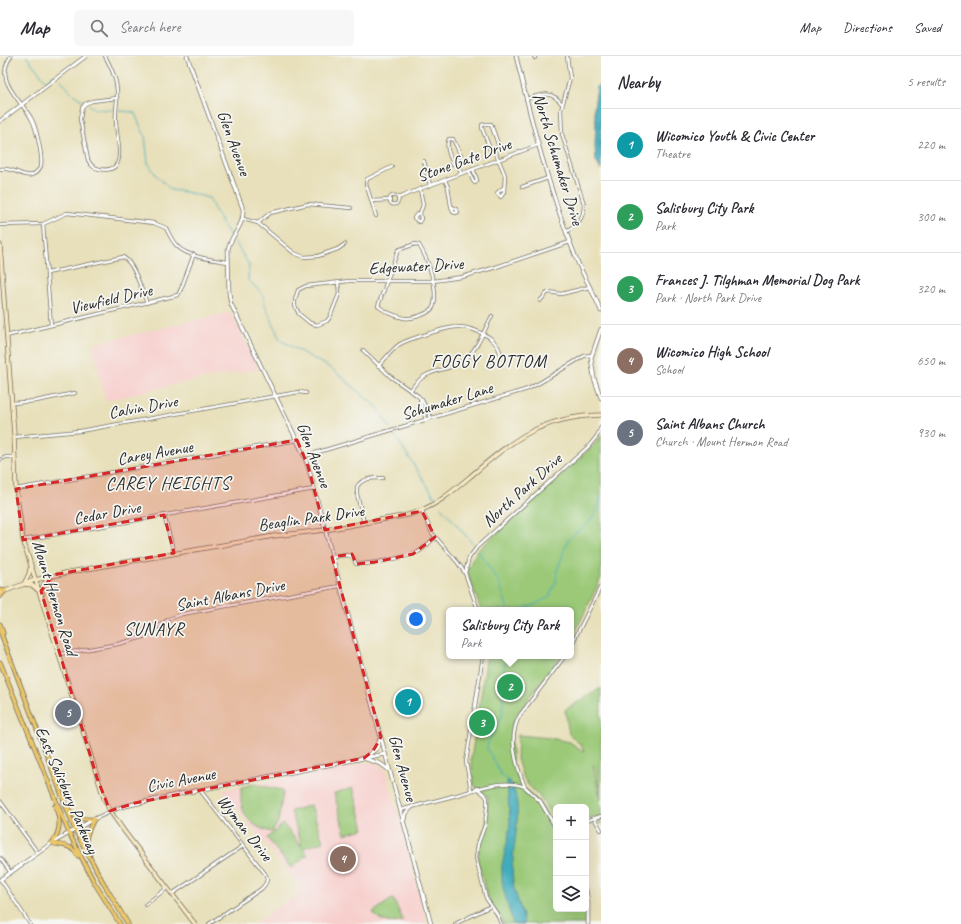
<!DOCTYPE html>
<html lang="en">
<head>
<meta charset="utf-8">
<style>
	body { margin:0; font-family:Caveat,sans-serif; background:#f7f7f7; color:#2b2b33 }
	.controls { position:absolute; right:12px; bottom:12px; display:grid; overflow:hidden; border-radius:6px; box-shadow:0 4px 16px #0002 }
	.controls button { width:36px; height:36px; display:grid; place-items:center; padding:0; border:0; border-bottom:1px solid #e1e1e2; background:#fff; color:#2b2b33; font:20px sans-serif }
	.you { position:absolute; left:416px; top:563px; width:14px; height:14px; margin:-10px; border:3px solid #fff; border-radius:50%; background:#1a73e8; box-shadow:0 0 0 6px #1a73e833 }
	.badge { display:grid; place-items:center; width:26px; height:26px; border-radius:50%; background:#b5179e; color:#fff; font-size:13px; font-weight:700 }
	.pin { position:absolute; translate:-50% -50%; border:2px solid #fff; box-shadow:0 1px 4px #0006 }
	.popup { position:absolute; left:446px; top:551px; width:128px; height:52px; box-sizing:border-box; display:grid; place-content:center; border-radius:6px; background:#fff; filter:drop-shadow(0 1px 3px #0005); font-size:13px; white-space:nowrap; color:#7c7c81 }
	.popup b { font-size:15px; color:#2b2b33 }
	.popup::after { content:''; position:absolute; left:50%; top:100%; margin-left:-8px; border:8px solid transparent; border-top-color:#fff }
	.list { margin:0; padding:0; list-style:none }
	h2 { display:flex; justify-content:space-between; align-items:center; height:52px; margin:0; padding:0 16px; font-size:17px }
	h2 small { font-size:13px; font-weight:400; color:#7c7c81 }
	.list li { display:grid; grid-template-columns:26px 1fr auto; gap:12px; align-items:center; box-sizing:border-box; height:72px; padding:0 16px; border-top:1px solid #e1e1e2 }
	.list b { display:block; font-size:15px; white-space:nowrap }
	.list p { margin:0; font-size:13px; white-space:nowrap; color:#7c7c81 }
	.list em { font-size:13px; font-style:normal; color:#7c7c81 }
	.icon { flex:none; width:22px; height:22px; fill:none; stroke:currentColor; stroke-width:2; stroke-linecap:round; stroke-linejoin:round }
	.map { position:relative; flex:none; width:601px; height:868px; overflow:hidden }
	header { display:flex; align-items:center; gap:24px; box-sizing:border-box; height:56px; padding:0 20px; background:#fff; border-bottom:1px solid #e1e1e2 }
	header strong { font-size:19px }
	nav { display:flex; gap:22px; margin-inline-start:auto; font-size:14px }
	.search { width:280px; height:36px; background:#f7f7f7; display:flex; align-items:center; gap:10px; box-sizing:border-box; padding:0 14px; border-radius:6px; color:#7c7c81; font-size:15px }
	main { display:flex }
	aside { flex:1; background:#fff }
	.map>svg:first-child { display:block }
</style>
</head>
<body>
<header>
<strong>Map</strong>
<div class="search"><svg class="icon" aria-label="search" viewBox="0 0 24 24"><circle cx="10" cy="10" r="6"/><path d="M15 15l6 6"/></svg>Search here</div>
<nav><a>Map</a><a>Directions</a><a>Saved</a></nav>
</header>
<main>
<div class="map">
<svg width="601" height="868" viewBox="0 0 601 868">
	<rect width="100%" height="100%" fill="#f6f6f2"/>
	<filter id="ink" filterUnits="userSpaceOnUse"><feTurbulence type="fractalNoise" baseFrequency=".025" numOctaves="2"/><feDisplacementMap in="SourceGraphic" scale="8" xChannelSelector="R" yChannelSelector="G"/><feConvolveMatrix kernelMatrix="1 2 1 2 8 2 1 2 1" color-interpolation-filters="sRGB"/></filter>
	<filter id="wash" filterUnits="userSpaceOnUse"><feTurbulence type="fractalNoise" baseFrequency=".012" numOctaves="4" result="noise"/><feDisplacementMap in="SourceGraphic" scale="16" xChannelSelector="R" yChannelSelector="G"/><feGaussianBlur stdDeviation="0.9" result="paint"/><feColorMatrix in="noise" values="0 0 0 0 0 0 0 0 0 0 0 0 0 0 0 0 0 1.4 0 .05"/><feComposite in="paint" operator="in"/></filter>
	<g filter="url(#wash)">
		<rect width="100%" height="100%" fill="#e8e0ba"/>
		<!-- built -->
		<g fill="#f7d0cd">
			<path d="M231 256 259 313 185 326 105 345 93 288Z"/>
			<path d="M369 706 379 708 386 714 427 868H254L296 839 300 831 222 734Z"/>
		</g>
		<!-- green -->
		<g fill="#9bc978" stroke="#637a52">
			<path d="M601 379V522L571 585V554H481L467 514 477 495 566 415 595 388Z"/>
			<path d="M487 600H561L516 659 512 669 511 683 513 709 522 731 529 736 537 744 556 773V853H586V837V868H502V863L491 848 486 836 478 805 479 788 486 771 488 741 474 729 471 703Z"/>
			<path d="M601 632V744L596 713 593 709 601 748V769L596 760 586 764V751H556V768L541 742 528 729 522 719 517 703 518 679 550 682 570 686 584 696 581 689 569 678 565 654Z"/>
			<path d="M254 728 282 734 283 737 278 766 272 776C249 771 237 755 242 731Z"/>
			<path d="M353 732 364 773 345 778 334 737Z"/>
			<path d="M311 749 323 786 303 792 308 799 291 812 267 782 283 768 302 791 291 755Z"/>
			<path d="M392 843 394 844 403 865C392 868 380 867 373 856Z"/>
		</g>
		<!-- water -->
		<g fill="#3facbd" stroke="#356c74">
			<path d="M601 27V114L596 105 595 90 596 67 594 52 597 31Z"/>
			<path d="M507 725H510C527 756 509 792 513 826 515 841 523 853 524 868H513L503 832 502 823V809L508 783 510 767Z"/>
		</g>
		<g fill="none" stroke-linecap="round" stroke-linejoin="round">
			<!-- stream -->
			<g stroke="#3facbd" stroke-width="1">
				<path d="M26 0 46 25 53 19 56 20"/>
				<path d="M61 24 72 37 83 45"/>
				<path d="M89 49 95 53 112 54"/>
				<path d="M120 55 134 56 145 80 148 107 156 119 171 134 186 136 209 142 217 159 231 181"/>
				<path d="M235 186 249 209 248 224 263 238 265 249 280 284 332 313 378 352 390 372"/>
				<path d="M393 377 436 443"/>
				<path d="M441 451 474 489"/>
				<path d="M478 495 499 526 508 554"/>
				<path d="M519 554 534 549 549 541 556 526 557 515 568 484 576 476 587 469 597 455 601 440"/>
				<path d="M506 600 502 627 503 645 502 659 488 687 487 692 502 720 510 725"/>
			</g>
		</g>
	</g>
	<g filter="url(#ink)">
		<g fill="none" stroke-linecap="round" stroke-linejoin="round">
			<!-- minor casing -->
			<g stroke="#6d6a5d" stroke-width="4">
				<g id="minor">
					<path d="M105 0C112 13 118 26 117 41 117 49 115 58 116 66 116 82 130 119 100 113 94 112 91 110 88 104L80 63 82 52 85 48 92 45 117 42"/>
					<path d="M534 0 535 2"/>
					<path d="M526 43C541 39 550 33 562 48"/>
					<path d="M494 93H490L482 72V69L485 68H491L499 91 494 93 505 119 504 136 501 141 497 137 503 132"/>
					<path d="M424 105 430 129"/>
					<path d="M458 107 463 104 453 83H449C445 91 450 100 453 108L458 107 461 117"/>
					<path d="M0 113C14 111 23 122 32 119 36 117 39 114 41 110 43 101 36 70 31 62 24 49 10 38 6 23 4 15 6 7 11 0"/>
					<path d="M469 115 473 125 475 127 477 124 473 113"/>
					<path d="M445 124 448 131 451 150 456 153 458 156 456 157 453 156 451 150"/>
					<path d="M522 131 548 122"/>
					<circle cx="394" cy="144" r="4.5"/>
					<path d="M398 142 420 133 538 89"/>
					<path d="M372 145 390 144"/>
					<path d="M420 157 416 159 414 162 419 166 421 163 420 157 423 149 420 133"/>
					<path d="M376 160 366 128 367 123 392 111"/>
					<path d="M243 163 258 167 294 197 304 201 318 200 338 193 345 188"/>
					<path d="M258 167 270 157 308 148 351 152"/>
					<path d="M43 168 51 269"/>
					<path d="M0 169 43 168 67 157 154 167 166 172C169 178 172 185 177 190 187 201 214 204 228 206"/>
					<path d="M566 176C578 169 584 162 584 148L562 78 561 54 570 22 567 0"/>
					<path d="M415 188 419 189C428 203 438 232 434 249 432 258 412 263 404 262 396 260 385 256 378 250L398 194Z"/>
					<path d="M47 217 123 201C135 208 141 234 147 247"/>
					<path d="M338 226 339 238 330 261 327 265 317 269 310 267 299 258 295 250V244L298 234 306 230 349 225H433L462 221 493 212 570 186"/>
					<path d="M540 245 546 238 549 236 561 238 589 231"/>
					<path d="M6 280 178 239 181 233 194 198"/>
					<path d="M363 294 391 321 418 340 422 344 431 362"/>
					<path d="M378 310C386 303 392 293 400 288 409 283 447 271 457 271 468 270 479 276 489 281 495 286 502 293 500 302"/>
					<path d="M410 335C426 310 443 318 463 305 477 295 484 274 492 260"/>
					<path d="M420 345 426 364"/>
					<path d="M12 347 36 345 75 337"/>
					<path d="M14 381 80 375 276 340 299 336 306 337"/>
					<path d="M305 400 528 333 541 326 584 300 591 299"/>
					<path d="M0 404 6 401H14"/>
					<path d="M16 433 297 384"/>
					<path d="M422 455 432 477 458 507 465 517 478 554"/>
					<path d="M164 459 174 497"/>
					<path d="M364 467 357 438V431C361 422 374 422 383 422"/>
					<path d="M23 484 314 433"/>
					<path d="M332 501 348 499 353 501 356 508C368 509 407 501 418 496 425 492 430 486 435 481"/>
					<path d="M465 517 469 502 477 491 589 390 597 380 601 371"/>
					<path d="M571 590 601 530"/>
					<path d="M60 598 118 588 136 583 143 581 169 563 182 558 340 530"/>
					<path d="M525 731C516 709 507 681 520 659L565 600"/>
					<path d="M477 732 485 739 487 742V751L485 769 478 788 476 802 486 842 497 858 501 868"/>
					<path d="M200 734 263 815C269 822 268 826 261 833L209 868"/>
					<path d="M471 734 466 706 483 600"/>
					<path d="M0 745 38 797"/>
					<path d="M401 754C422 748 443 743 464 737 483 731 505 723 525 731"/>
					<path d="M594 762 601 774"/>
					<path d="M586 765 601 760"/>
					<path d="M0 802 11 817"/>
					<path d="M1 824 30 868"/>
					<path d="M172 838 243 790"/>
					<path d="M145 849 167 832"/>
					<path d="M455 868 491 850"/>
				</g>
			</g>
			<!-- tertiary casing -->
			<g stroke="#6d6a5d" stroke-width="4.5">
				<g id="tertiary">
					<path d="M187 0 243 153C244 171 232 177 228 193L229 237 231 248 302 395 308 410 431 868"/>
					<path d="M516 0C532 68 550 137 576 202 583 220 594 237 601 255"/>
					<path d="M0 65 86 0"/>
					<path d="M601 273 591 302 594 322 601 342"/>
					<path d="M366 701 377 692 380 682"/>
					<path d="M366 703 381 708 389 714"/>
					<path d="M525 731 540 745 556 772"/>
					<path d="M404 764 405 758 413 750"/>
					<path d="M0 824 52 787 94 763 121 751 189 736 385 698"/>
					<path d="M586 833 588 847V868"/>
				</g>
			</g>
			<!-- secondary casing -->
			<g stroke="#6d6a5d" stroke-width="5">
				<g id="secondary">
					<path d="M0 189 14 378 16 433 23 484 104 742 110 755 124 775 195 868"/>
					<path d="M24 528 29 518 30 513"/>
					<path d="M25 528 32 529 39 535"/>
					<path d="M0 537 35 524 70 516 274 480 325 474 408 459C434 452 452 436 472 419 515 382 542 361 601 359"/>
					<path d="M42 538C40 530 46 525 52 521"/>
				</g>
			</g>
			<!-- primary casing -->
			<g stroke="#6d6a5d" stroke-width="5">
				<g id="primary">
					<path d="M0 534 5 535 0 541"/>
					<path d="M0 568 3 577"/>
					<path d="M0 575 75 774 104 828 128 868"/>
					<path d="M0 606 69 777 94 826 120 868"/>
					<path d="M55 750C61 764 61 775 52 787 64 791 70 787 78 800"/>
					<path d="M68 752C73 763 84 764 94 763 87 777 83 783 90 798"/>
				</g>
			</g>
			<!-- minor -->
			<use href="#minor" stroke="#fff" stroke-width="2.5"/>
			<!-- tertiary -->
			<use href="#tertiary" stroke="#fff" stroke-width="3"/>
			<!-- secondary -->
			<use href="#secondary" stroke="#f7e8c3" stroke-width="3.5"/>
			<!-- primary -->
			<use href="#primary" stroke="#ebc669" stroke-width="3.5"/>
		</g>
	</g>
	<!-- marked area -->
	<path fill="#d62828" fill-opacity="0.2" stroke="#d62828" stroke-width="3" stroke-dasharray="8 5" stroke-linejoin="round" d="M297 384 308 410 325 474 422 455 435 481 413 498 375 506 356 508 352 498 332 501 381 681 373 695 364 702 135 747 110 755 97 722 41 535 53 519 174 497 164 459 23 484 16 433Z"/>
	<g text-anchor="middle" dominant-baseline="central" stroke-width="3.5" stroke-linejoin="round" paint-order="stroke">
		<!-- street labels -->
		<g font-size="17" fill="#2b2b2b" stroke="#f6f6f2">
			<text transform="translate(234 87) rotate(70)">Glen Avenue</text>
			<text transform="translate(558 103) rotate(73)">North Schumaker Drive</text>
			<text transform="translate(464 104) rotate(-20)">Stone Gate Drive</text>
			<text transform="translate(416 210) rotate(-3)">Edgewater Drive</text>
			<text transform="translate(111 243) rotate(-13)">Viewfield Drive</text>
			<text transform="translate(447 345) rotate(-17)">Schumaker Lane</text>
			<text transform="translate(143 351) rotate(-10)">Calvin Drive</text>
			<text transform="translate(155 397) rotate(-10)">Carey Avenue</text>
			<text transform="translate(314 399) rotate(69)">Glen Avenue</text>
			<text transform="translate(522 434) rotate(-42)">North Park Drive</text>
			<text transform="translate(107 457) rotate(-10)">Cedar Drive</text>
			<text transform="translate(311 462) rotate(-8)">Beaglin Park Drive</text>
			<text transform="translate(230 539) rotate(-11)">Saint Albans Drive</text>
			<text transform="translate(55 542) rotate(73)">Mount Hermon Road</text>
			<text transform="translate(403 712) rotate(75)">Glen Avenue</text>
			<text transform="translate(181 724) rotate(-11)">Civic Avenue</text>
			<text transform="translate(67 734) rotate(67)">East Salisbury Parkway</text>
			<text transform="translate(245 772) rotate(52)">Wyman Drive</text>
		</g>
		<!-- neighbourhood labels -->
		<g font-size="18" letter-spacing="1" fill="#2b2b2b" stroke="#f6f6f2">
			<text x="489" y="305">FOGGY BOTTOM</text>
			<text x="168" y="427">CAREY HEIGHTS</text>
			<text x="154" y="573">SUNAYR</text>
		</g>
	</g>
</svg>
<div class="controls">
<button>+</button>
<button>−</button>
<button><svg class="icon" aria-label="layers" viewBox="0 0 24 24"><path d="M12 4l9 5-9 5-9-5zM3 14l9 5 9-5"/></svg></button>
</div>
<div class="you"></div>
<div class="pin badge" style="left:408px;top:646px;background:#0f9aa8">1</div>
<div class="pin badge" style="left:510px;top:631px;background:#2e9e5b">2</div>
<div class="popup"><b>Salisbury City Park</b>Park</div>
<div class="pin badge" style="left:482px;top:667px;background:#2e9e5b">3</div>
<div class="pin badge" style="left:343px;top:803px;background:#8d6e63">4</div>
<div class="pin badge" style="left:68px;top:657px;background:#6b7280">5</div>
</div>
<aside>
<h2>Nearby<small>5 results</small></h2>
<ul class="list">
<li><span class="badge" style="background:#0f9aa8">1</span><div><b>Wicomico Youth &amp; Civic Center</b><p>Theatre</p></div><em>220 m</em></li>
<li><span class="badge" style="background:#2e9e5b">2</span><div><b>Salisbury City Park</b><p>Park</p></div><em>300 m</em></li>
<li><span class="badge" style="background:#2e9e5b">3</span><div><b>Frances J. Tilghman Memorial Dog Park</b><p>Park · North Park Drive</p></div><em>320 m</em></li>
<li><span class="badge" style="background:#8d6e63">4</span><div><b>Wicomico High School</b><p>School</p></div><em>650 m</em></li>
<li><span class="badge" style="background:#6b7280">5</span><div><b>Saint Albans Church</b><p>Church · Mount Hermon Road</p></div><em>930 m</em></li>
</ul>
</aside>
</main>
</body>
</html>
